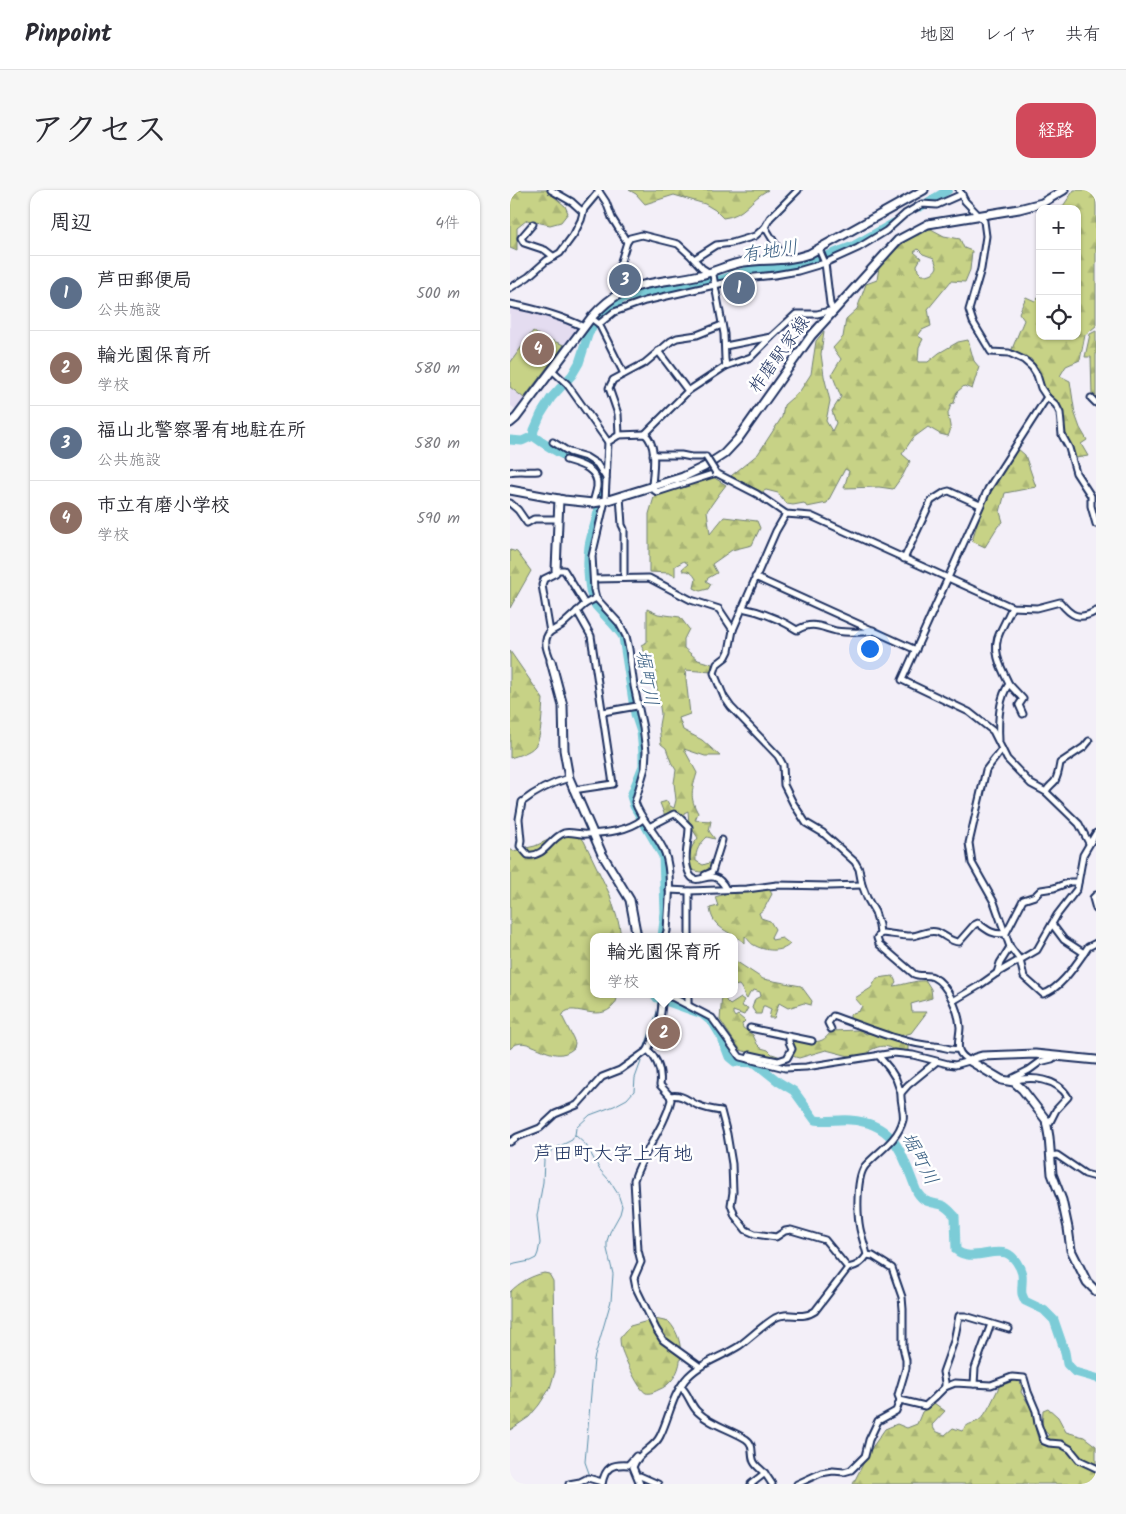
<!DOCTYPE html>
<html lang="ja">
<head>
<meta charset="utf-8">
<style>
	body { margin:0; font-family:Kalam,"Klee One",sans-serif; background:#f7f7f7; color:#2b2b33 }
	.controls { position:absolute; right:15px; top:15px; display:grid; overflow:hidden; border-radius:10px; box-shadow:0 1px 4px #0004 }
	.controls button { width:45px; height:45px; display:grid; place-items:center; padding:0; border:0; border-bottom:1px solid #e1e1e2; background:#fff; color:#2b2b33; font:25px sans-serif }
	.you { position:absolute; left:359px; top:458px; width:18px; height:18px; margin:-12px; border:4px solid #fff; border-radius:50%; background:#1a73e8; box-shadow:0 0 0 8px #1a73e833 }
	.badge { display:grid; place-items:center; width:32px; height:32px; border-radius:50%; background:#d1495b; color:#fff; font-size:16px; font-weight:700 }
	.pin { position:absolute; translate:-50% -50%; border:2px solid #fff; box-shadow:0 1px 5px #0006 }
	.popup { position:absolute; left:80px; top:743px; width:148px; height:65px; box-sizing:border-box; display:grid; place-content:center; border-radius:10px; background:#fff; filter:drop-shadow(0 1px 4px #0005); font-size:16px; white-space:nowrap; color:#7c7c81 }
	.popup b { font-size:19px; color:#2b2b33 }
	.popup::after { content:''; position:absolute; left:50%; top:100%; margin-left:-10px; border:10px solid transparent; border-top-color:#fff }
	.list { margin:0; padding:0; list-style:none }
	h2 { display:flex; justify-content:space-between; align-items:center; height:65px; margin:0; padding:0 20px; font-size:21px }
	h2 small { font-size:16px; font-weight:400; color:#7c7c81 }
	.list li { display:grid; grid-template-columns:32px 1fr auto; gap:15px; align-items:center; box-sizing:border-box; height:75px; padding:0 20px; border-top:1px solid #e1e1e2 }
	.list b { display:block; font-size:19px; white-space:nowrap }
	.list p { margin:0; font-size:16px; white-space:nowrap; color:#7c7c81 }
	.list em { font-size:16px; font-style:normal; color:#7c7c81 }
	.icon { flex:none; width:28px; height:28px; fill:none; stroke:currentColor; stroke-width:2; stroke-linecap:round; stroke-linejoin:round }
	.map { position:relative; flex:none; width:586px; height:1294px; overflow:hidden; border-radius:15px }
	header { display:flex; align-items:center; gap:30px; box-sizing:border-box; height:70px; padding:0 25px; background:#fff; border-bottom:1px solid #e1e1e2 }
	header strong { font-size:24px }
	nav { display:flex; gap:28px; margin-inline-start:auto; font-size:18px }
	.intro { display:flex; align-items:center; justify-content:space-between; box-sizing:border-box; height:120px; padding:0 30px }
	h1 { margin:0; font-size:35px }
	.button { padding:12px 22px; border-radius:15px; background:#d1495b; color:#fff; font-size:18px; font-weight:700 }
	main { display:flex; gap:30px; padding:0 30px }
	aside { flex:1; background:#fff; border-radius:15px; box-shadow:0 1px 4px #0004 }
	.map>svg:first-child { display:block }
</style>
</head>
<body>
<header>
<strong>Pinpoint</strong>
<nav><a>地図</a><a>レイヤ</a><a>共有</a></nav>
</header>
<div class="intro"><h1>アクセス</h1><a class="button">経路</a></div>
<main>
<aside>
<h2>周辺<small>4件</small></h2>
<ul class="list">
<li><span class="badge" style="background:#5c6f8a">1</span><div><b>芦田郵便局</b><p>公共施設</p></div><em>500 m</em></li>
<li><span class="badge" style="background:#8d6e63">2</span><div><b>輪光園保育所</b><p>学校</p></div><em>580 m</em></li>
<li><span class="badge" style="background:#5c6f8a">3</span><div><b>福山北警察署有地駐在所</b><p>公共施設</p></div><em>580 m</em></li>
<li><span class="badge" style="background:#8d6e63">4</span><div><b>市立有磨小学校</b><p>学校</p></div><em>590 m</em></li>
</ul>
</aside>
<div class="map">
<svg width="586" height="1294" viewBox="0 0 586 1294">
	<defs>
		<pattern id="forest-firs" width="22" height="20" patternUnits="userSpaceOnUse" patternTransform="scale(1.25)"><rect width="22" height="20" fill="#c7d286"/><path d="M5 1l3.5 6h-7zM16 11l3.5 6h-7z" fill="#aab576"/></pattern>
	</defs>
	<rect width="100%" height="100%" fill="#f3eff8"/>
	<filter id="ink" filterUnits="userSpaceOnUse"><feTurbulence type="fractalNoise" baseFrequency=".02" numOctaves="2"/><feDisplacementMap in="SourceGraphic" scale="10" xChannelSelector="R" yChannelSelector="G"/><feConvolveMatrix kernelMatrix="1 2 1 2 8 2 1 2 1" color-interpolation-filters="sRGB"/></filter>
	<g filter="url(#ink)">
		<!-- built -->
		<path fill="#e4dcf0" d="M0 116 28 122 71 137 9 222 0 215Z"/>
		<!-- forest -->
		<g fill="url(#forest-firs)" stroke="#718072" fill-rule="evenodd">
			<path d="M0 0H36L55 16 58 23 51 32 40 35 17 30 7 38V61L0 58Z"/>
			<path d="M119 0H258C240 9 235 26 213 28L205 20 195 14 164 5 135 14 126 4Z"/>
			<path d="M564 0H586V136L575 145 570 170 556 176 550 186 560 191 565 224 570 238 577 250 571 254 578 266 566 268 553 240V225L531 193 528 179 521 169 504 163 502 159 514 130 509 123 516 107 525 111 530 106V146H567V19H551Z"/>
			<path d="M421 39 434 46 450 49 454 58 462 61 460 80 455 92 441 91 418 119 421 136 412 140 408 146 413 149 409 157 408 172H418L429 163 448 152 458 150 464 171 469 177 462 199 454 196 447 202 444 213 441 214C441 215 438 223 438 223 438 232 443 238 438 246L430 244 418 237 403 248 392 264 400 271 393 285 383 299 369 297 334 298 339 281 335 279 317 313 297 317 294 313 283 315 277 314 268 303 256 300 252 302 221 286 248 264 272 227 274 215 290 201 301 184 306 151 314 141 311 164 314 186 320 211 316 231 322 241 326 233 322 221 331 207 322 184 331 169 323 158 333 147 336 129 347 119 356 94 367 90 369 77 385 60 400 47 414 40ZM408 59 413 64 424 68 427 77C424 84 419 85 412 85L408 81 407 75 411 68 404 62Z"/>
			<path d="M586 141V209L582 205 581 167H575L580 144Z"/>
			<path d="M507 258 515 265 526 297 495 303 490 322 493 332 488 336 475 357 462 351 472 317 485 292Z"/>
			<path d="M203 287 216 295 209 304 197 321 200 344 214 327 247 331 250 338 242 355 222 360 202 374 207 383 198 388 196 391 201 394 198 399 190 401 184 398 186 389C183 384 180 380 173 381L172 379 178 374 174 371 165 376V386L159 383 139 382V324L145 304Z"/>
			<path d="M0 360 7 362 21 381 0 418Z"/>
			<path d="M137 419 148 424 170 427 179 439 174 449V458L188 470 202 474V482L175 480 180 524 169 528 173 540 192 550 210 566H195L174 559 187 583C182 600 179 607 188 623L185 630 201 631 199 641 205 649 197 647C190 654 185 660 186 671L193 675 199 673 203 674 200 681 190 682 182 680C174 668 180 659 188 648L179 634 178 621 174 623 173 629 169 624 155 626 150 613 157 611 160 616 164 618 166 610 164 593 166 580 161 572 156 558 151 554 149 535 151 524 146 492 141 483 137 467 131 455 137 452Z"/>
			<path d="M0 461 33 509C32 520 32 548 25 556 19 563 9 565 0 568Z"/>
			<path d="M60 640 66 641 74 651 100 705 109 734 111 747H84V804H107C107 809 107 811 104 815 88 835 60 809 52 826L63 848 65 853 64 858C41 879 17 839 0 859V659L3 661 25 656Z"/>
			<path d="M258 698 262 704 254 719 249 723 251 728 260 731 265 739 261 747 262 750 272 748 280 754C272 763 254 761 244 755 241 754 238 749 235 746V753C220 741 202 739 200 718L208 716 205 707 215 704 216 702Z"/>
			<path d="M224 770 253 789 291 796 302 811 301 815 294 813 278 818 269 813 264 828H259L261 819 255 816H253L251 824H246L242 818 245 809 251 806 250 802 244 800 240 803 237 809C233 804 234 801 229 795L224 796Z"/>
			<path d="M383 786 386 792 383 796C395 795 404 790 416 791L421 799 422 808 401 814 402 822H417L401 843 389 846 346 832 340 828V824L349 821 352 816 345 808 361 798 367 788Z"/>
			<path d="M212 804H217L216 811 220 815 231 808 234 810 232 814 233 817 238 818 234 825 223 821V824L225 827 228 825 235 831 232 834 233 838 243 845 247 854 251 858 258 860 262 864 271 867 259 868 230 860 210 830Z"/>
			<path d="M350 840 356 844 363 842 398 853V861L385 862C377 853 368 856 359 861L360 865 343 867 316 860 289 868 282 866 284 858 281 850C296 847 310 860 321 841Z"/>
			<path d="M34 1083 39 1084 43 1091 45 1182 40 1198 29 1215 19 1227 0 1240V1102C10 1092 21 1086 34 1083Z"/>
			<path d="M145 1129 159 1132C177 1151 175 1190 148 1200 144 1202 140 1204 136 1203 129 1200 116 1171 113 1163 111 1159 110 1153 110 1148L120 1136Z"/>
			<path d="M500 1189 509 1190 512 1198 511 1202 523 1221 526 1241 529 1252 539 1245 532 1239 533 1220 538 1218 548 1227 556 1242 574 1247 586 1256V1294H343L359 1262 375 1239 387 1234 397 1238 407 1234 412 1222 424 1213 435 1221 422 1235 425 1241 435 1245 443 1238 452 1241C459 1232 460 1235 468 1231 477 1226 486 1202 491 1193Z"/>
		</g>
		<!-- pitch -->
		<path fill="#c7d286" stroke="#718072" d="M23 141 30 146 54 155 14 208 0 197V173Z"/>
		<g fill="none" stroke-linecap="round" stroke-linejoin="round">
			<!-- stream -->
			<g stroke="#558da7" stroke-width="1">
				<path d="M134 859 148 819 147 808"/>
				<path d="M65 945 76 955 90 980 99 990 108 1004 112 1016 110 1024 100 1042 97 1051V1059L103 1084 101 1111 84 1169 75 1272 80 1286"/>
				<path d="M0 1076 5 1074 20 1071 26 1068 28 1063 30 1053 27 1026 33 992 34 970 42 960 62 950 65 945 66 938 80 925 104 916 117 909 124 901 125 888 133 866"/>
			</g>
			<!-- river -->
			<g stroke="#7cccd7" stroke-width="9">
				<path d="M410 17 438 0"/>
				<path d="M23 246C34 254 47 262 59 268 66 271 75 269 81 273 106 289 82 334 79 356 77 370 77 404 86 416 95 427 106 435 113 447L125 524 131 542 133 563V576L121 606 124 616 153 666 155 722 152 747"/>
				<path d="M23 246 24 240 31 224 41 208 62 185 69 173 78 145 82 137 97 119 113 108 210 90 241 80 287 76 304 71 343 56 384 33"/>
				<path d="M0 250 12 251 23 246"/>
				<path d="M144 804 147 808 192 824 203 833 212 848 219 867 225 872 245 873 269 892 284 901 305 930C317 932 328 929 340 930 387 933 392 966 407 1002 414 1013 420 1012 432 1015 437 1017 441 1022 445 1026L446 1060C459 1072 480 1059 496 1063 504 1066 510 1076 512 1084 513 1091 511 1098 512 1104 513 1107 514 1109 515 1111L534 1120 544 1130 555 1162 557 1174 565 1182 586 1188"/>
			</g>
			<!-- street casing -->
			<g stroke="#1b2f5e" stroke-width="9">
				<g id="street">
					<path d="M41 0 62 12 73 22"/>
					<path d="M88 0 96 12 102 28 117 52 107 84V95L112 102"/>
					<path d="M449 0 455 11 474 31 476 46 471 79 459 120 463 132 481 162 499 163 514 170 522 177 527 185 531 198 537 207 546 215 550 223 552 245 559 258 566 283 581 306V316L586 334"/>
					<path d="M23 34 11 48 14 53 35 60 44 67"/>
					<path d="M255 37 269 60 273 70"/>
					<path d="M117 52 120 48 132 45 168 54 181 66 192 78 203 85 214 144 215 169 216 176"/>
					<path d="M184 69 206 55 222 53 245 46 255 37 260 28 288 0"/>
					<path d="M0 98 18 87 36 71 50 63 64 44 71 30 74 19 89 1"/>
					<path d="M0 114C26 119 51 126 74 137"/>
					<path d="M81 128 89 134 114 184"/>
					<path d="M89 134 104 122 135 111 235 88 265 85 288 81 315 73 348 58 376 41 395 24 412 14 427 15 452 4"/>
					<path d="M215 156 261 147"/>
					<path d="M148 161 178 201"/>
					<path d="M42 180 57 194 98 252"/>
					<path d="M537 207 478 299 392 490 459 522 483 541 497 569 521 594 536 602 569 634 579 653"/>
					<path d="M581 208 586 213"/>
					<path d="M135 244 178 201 216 176 241 167 261 147 286 124H307L323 120 320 114 315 73 309 59"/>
					<path d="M109 245 108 224 99 198 103 190 135 173 161 151 167 148 187 145 212 135"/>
					<path d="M43 252 59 262 76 267 87 274 96 288"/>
					<path d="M143 265H171L181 267H196"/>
					<path d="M56 270C70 274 89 279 87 297 86 303 84 308 83 313"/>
					<path d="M0 282C8 280 19 282 28 281"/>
					<path d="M110 306 112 335 114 339V388"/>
					<path d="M0 313 8 320 17 333 24 329H48"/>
					<path d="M276 324 266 341 223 440 219 461 216 467 207 474 204 483 214 507 221 517 268 566 273 575 274 595 283 613 296 633 313 643 345 672 349 679 352 695 357 708 365 722 369 735 370 744"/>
					<path d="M394 369 421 311 435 302 439 301 470 315"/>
					<path d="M245 387 406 460"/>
					<path d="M84 389 139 388 181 410 209 419 223 440"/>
					<path d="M232 418C253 422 270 429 287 440 303 431 310 437 326 441 337 443 351 442 362 442L363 440"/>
					<path d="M40 442 52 435 75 414 86 408"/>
					<path d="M41 471C37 461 32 450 40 442L32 395 34 389 46 383V380H54L75 414"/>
					<path d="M499 494 513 509 509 515 513 524"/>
					<path d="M93 522 127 516"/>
					<path d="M489 551C488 533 488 509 499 494 491 478 481 460 490 442 494 434 498 426 502 417"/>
					<path d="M59 588C42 593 26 601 12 612L9 629 11 650 10 656 18 665C35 667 40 648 54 643 61 641 69 645 77 644 96 643 118 641 133 629"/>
					<path d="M63 600 103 594 81 446 67 421"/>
					<path d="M536 602C538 596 542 595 545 591 548 586 549 579 550 573L574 557 579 551"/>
					<path d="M139 637 164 624 168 626 179 637C179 653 172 669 180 685 188 699 203 673 216 699"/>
					<path d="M195 685 202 682 212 650"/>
					<path d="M159 700 179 701 237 699 267 695 319 696 352 695"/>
					<path d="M586 705 583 708 586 719"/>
					<path d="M155 747 157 741C158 717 163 686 155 663 148 644 131 631 125 612L135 578 136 561 133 538 124 496 119 459 116 446 109 433 86 408 84 400 82 366 95 311 98 252 109 245 135 244C148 256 143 279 142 296L144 300 147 302 206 283 247 304 276 324 301 326 502 417 527 418 550 412C561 426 569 431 586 421"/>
					<path d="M179 747V701"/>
					<path d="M500 757 510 770 514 787 533 804C549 800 565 776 574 763L554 750 542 734"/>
					<path d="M574 763 578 757 586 753"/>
					<path d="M487 783 490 773 500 757 484 712 462 673 459 653 476 580 492 559"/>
					<path d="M160 806 202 828 230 867 275 878 296 877 384 863 403 865 438 874 445 875 459 871"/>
					<path d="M443 811 470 795 487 783 527 760 547 725 567 699 573 665 586 643"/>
					<path d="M178 815V804"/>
					<path d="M240 838 302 851"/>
					<path d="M321 839 318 833 323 826C352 836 396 855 425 856 433 856 440 861 448 859"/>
					<path d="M138 860C148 870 152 881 150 895L160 906 161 910C154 939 133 961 124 990L128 1060 131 1072 124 1088 126 1098 146 1139 153 1150 189 1176"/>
					<path d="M368 865 379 878 386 889 391 903"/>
					<path d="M238 869 240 865 268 871 277 868 282 859 279 852V847"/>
					<path d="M460 871C455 868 451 866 449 860 447 854 450 844 450 837 449 822 438 794 423 787 417 784 410 787 404 784L369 754 367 748 370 744 373 743C382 744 392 746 401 746 410 746 418 739 427 742 435 745 440 752 449 752L464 735 468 733C477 740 484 746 496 743L513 710 525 706 531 700 544 698 560 692H568"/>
					<path d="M502 890 503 888 519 880 530 872 542 869 544 867"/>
					<path d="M502 891C522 886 547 888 558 907L546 920 540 932 536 934"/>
					<path d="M160 906C172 904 177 910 187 915 194 918 203 920 211 921L217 944 222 974 223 1002 221 1015 225 1026 236 1040 245 1044 266 1047 275 1041 281 1040 315 1050 338 1078"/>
					<path d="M0 952 7 947 30 938 45 924 67 915 92 887 110 880 138 860 150 831 152 814 155 804"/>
					<path d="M540 966 547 965 575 984 586 987"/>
					<path d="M357 1065 363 1066 382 1078 392 1107 393 1119V1157L396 1170V1178L388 1205 390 1210 415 1216 424 1208 435 1197V1192L433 1182 444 1151 449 1126H455L499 1139"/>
					<path d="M464 1194 465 1178 481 1134"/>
					<path d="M171 1197C179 1204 180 1215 188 1222 201 1235 220 1239 236 1249 244 1254 241 1262 243 1269 244 1276 252 1279 255 1284 258 1287 260 1291 262 1294"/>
					<path d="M435 1197 445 1193 481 1195 502 1187 514 1188 518 1202 526 1221 528 1234 534 1251 539 1253 551 1254 560 1259 569 1270 586 1278"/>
					<path d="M128 1287 130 1286 148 1294"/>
					<path d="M59 1294 70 1292 78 1288 92 1292"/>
					<path d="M92 1294C95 1277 102 1274 118 1275L126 1266"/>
					<path d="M130 1294 123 1277C129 1261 144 1259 150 1246 159 1228 162 1206 175 1190 189 1173 210 1168 229 1156 241 1147 252 1136 265 1128 279 1120 291 1131 305 1121L338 1078C347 1076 352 1073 357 1065 355 1056 352 1048 350 1039 347 1024 346 985 356 975 369 961 388 950 393 930 395 922 390 912 391 903L398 895 426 872"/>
					<path d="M241 1294 255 1283"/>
					<path d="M287 1294 311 1283 323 1281 334 1282 341 1280 355 1266 359 1250 368 1231 386 1221 390 1210"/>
				</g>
			</g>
			<!-- secondary casing -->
			<g stroke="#1b2f5e" stroke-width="11">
				<g id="secondary">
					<path d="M0 233 6 228 81 128C90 118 99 109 111 103 133 91 165 91 190 85 205 82 219 74 234 72 257 69 277 72 299 64L414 0"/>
					<path d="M0 300 54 310 83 313 95 311 173 287 194 277 214 264 228 249 301 146 388 50 418 34 509 19 532 13 554 0"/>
					<path d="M46 380 49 309"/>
					<path d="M41 471 53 516 54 560 59 588 92 664 120 710 127 747"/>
					<path d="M158 804 160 806"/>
					<path d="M586 870 525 864 472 866 465 868 460 871 492 890 504 892 512 899 536 930 539 947 542 984 552 1010 558 1038 561 1060 577 1092 586 1101"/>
				</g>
			</g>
			<!-- street -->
			<use href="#street" stroke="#fff" stroke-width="5"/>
			<!-- secondary -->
			<use href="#secondary" stroke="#fff" stroke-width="7"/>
			<!-- street-bridge casing -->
			<g stroke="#1b2f5e" stroke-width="9" stroke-linecap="butt">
				<path id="street-bridge" d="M196 267 206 283"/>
			</g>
			<!-- street-bridge -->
			<use href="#street-bridge" stroke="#fff" stroke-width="5"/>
		</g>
	</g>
	<g text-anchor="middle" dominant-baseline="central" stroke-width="5" stroke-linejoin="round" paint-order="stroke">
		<!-- street labels -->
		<g font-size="18" fill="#1b2f5e" stroke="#fff">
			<text transform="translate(270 165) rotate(-54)">柞磨駅家線</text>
		</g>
		<!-- water labels -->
		<g font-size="19" font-style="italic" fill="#385e82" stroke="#fff">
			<text transform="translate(260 62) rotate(-9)">有地川</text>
			<text transform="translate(136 488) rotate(80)">堀町川</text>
			<text transform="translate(409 969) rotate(62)">堀町川</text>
		</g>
		<!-- quarter labels -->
		<g font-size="20" fill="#1b2f5e" stroke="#fff">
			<text x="103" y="965">芦田町大字上有地</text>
		</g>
	</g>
</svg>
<div class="controls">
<button>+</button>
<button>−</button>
<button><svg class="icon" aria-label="locate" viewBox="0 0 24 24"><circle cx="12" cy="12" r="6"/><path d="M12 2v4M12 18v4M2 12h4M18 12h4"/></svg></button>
</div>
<div class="you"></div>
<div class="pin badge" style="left:229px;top:98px;background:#5c6f8a">1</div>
<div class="pin badge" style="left:154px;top:843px;background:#8d6e63">2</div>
<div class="popup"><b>輪光園保育所</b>学校</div>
<div class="pin badge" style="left:115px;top:90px;background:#5c6f8a">3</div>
<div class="pin badge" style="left:28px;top:159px;background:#8d6e63">4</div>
</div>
</main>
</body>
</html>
